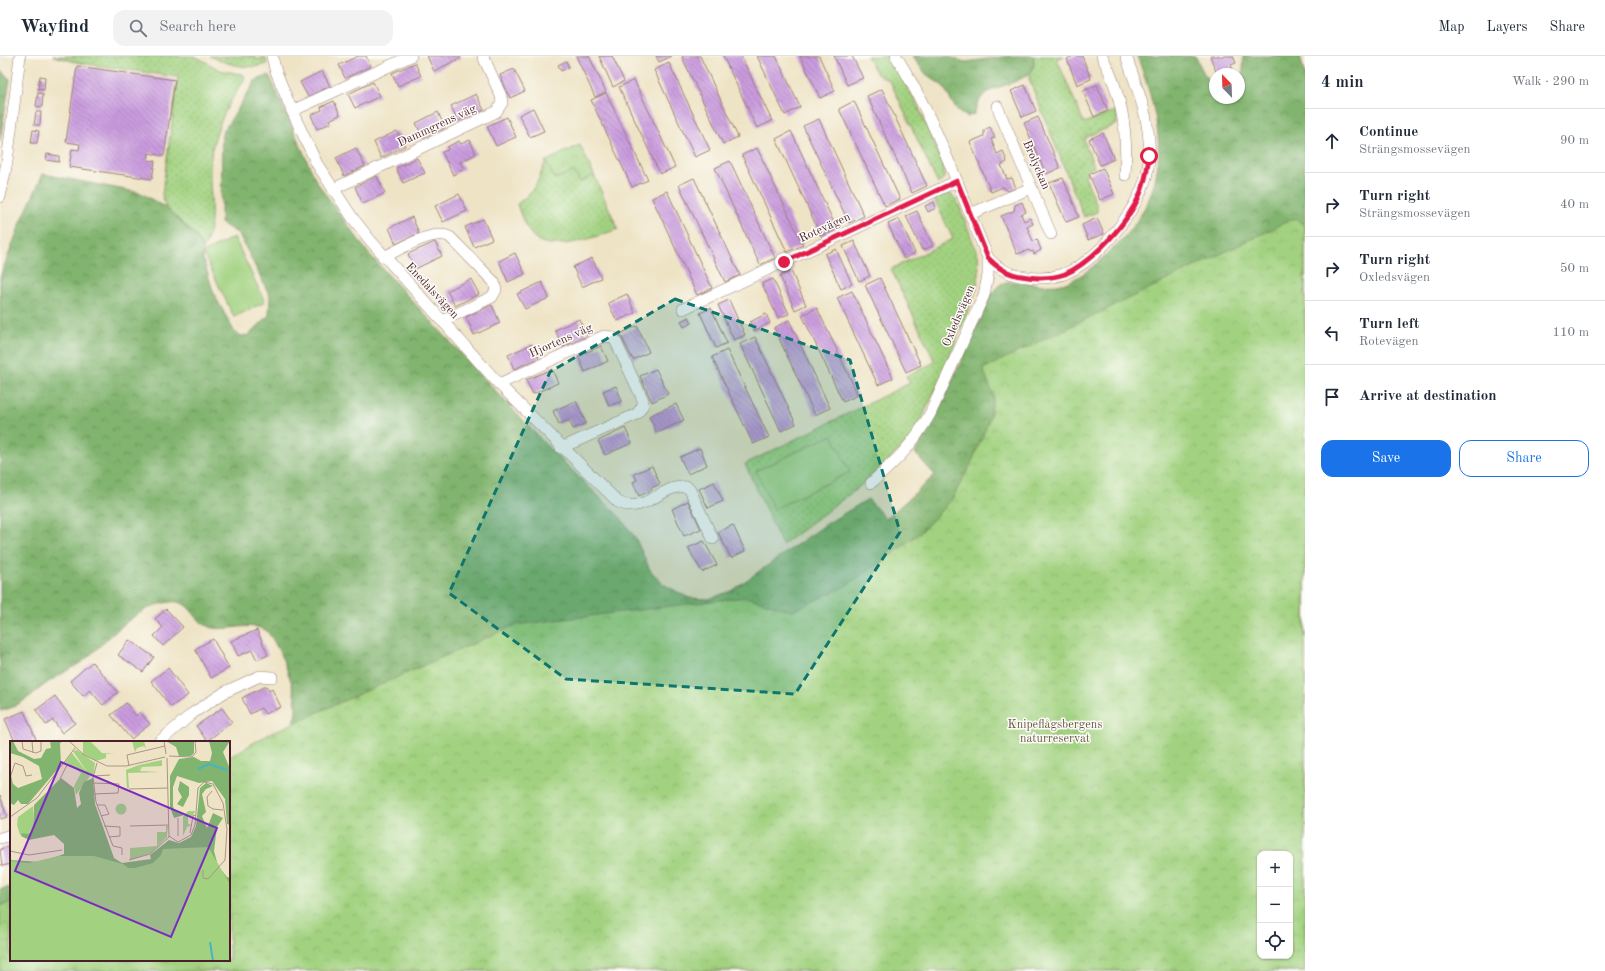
<!DOCTYPE html>
<html lang="en">
<head>
<meta charset="utf-8">
<style>
	body { margin:0; font-family:"Old Standard TT",serif; background:#f2f2f3; color:#1f2937 }
	.controls { position:absolute; right:12px; bottom:12px; display:grid; overflow:hidden; border-radius:8px; box-shadow:0 1px 3px #0004 }
	.controls button { width:36px; height:36px; display:grid; place-items:center; padding:0; border:0; border-bottom:1px solid #e0e1e3; background:#fff; color:#1f2937; font:20px sans-serif }
	.compass { position:absolute; left:1209px; top:12px; width:36px; height:36px; border-radius:50%; background:#fff; box-shadow:0 1px 3px #0004; rotate:337deg }
	.stop { position:absolute; width:12px; height:12px; margin:-9px; border:3px solid #e11d48; border-radius:50%; background:#fff }
	.stop.end { background:#e11d48; border-color:#fff; box-shadow:0 1px 4px #0008 }
	.list { margin:0; padding:0; list-style:none }
	h2 { display:flex; justify-content:space-between; align-items:center; height:52px; margin:0; padding:0 16px; font-size:17px }
	h2 small { font-size:13px; font-weight:400; color:#747a83 }
	.list li { display:grid; grid-template-columns:26px 1fr auto; gap:12px; align-items:center; box-sizing:border-box; height:64px; padding:0 16px; border-top:1px solid #e0e1e3 }
	.list b { display:block; font-size:15px; white-space:nowrap }
	.list p { margin:0; font-size:13px; white-space:nowrap; color:#747a83 }
	.list em { font-size:13px; font-style:normal; color:#747a83 }
	.actions { display:flex; gap:8px; padding:12px 16px }
	.actions a { flex:1; padding:9px 0; border:1px solid #1a73e8; border-radius:12px; text-align:center; font-size:14px; color:#1a73e8 }
	.actions .main { background:#1a73e8; color:#fff }
	.icon { flex:none; width:22px; height:22px; fill:none; stroke:currentColor; stroke-width:2; stroke-linecap:round; stroke-linejoin:round }
	.map { position:relative; flex:none; width:1305px; height:915px; overflow:hidden }
	header { display:flex; align-items:center; gap:24px; box-sizing:border-box; height:56px; padding:0 20px; background:#fff; border-bottom:1px solid #e0e1e3 }
	header strong { font-size:19px }
	nav { display:flex; gap:22px; margin-inline-start:auto; font-size:14px }
	.search { width:280px; height:36px; background:#f2f2f3; display:flex; align-items:center; gap:10px; box-sizing:border-box; padding:0 14px; border-radius:12px; color:#747a83; font-size:15px }
	main { display:flex }
	aside { flex:1; background:#fff }
	.map>svg:first-child { display:block }
</style>
</head>
<body>
<header>
<strong>Wayfind</strong>
<div class="search"><svg class="icon" aria-label="search" viewBox="0 0 24 24"><circle cx="10" cy="10" r="6"/><path d="M15 15l6 6"/></svg>Search here</div>
<nav><a>Map</a><a>Layers</a><a>Share</a></nav>
</header>
<main>
<div class="map">
<svg width="1305" height="915" viewBox="0 0 1305 915">
	<defs>
		<pattern id="grass-dots" width="8" height="8" patternUnits="userSpaceOnUse"><rect width="8" height="8" fill="#a2d280"/><path d="M2 2h.1M6 6h.1" fill="none" stroke="#8db46f" stroke-width="1.8" stroke-linecap="round"/></pattern>
		<pattern id="forest-crowns" width="20" height="18" patternUnits="userSpaceOnUse"><rect width="20" height="18" fill="#81b46e"/><path d="M2 6a3 3 0 1 1 6 0M12 15a3 3 0 1 1 6 0" fill="none" stroke="#6c925b"/></pattern>
		<pattern id="park-crowns" width="20" height="18" patternUnits="userSpaceOnUse"><rect width="20" height="18" fill="#a2d280"/><path d="M2 6a3 3 0 1 1 6 0M12 15a3 3 0 1 1 6 0" fill="none" stroke="#8db46f"/></pattern>
		<pattern id="building-back-hatch" width="6" height="6" patternUnits="userSpaceOnUse"><rect width="6" height="6" fill="#c99bde"/><path d="M-1 5l2 2M0 0l6 6M5-1l2 2" fill="none" stroke="#a57eb4"/></pattern>
	</defs>
	<rect width="100%" height="100%" fill="#fdfcf7"/>
	<filter id="ink" filterUnits="userSpaceOnUse"><feTurbulence type="fractalNoise" baseFrequency=".025" numOctaves="2"/><feDisplacementMap in="SourceGraphic" scale="8" xChannelSelector="R" yChannelSelector="G"/><feConvolveMatrix kernelMatrix="1 2 1 2 8 2 1 2 1" color-interpolation-filters="sRGB"/></filter>
	<filter id="wash" filterUnits="userSpaceOnUse"><feTurbulence type="fractalNoise" baseFrequency=".012" numOctaves="4" result="noise"/><feDisplacementMap in="SourceGraphic" scale="16" xChannelSelector="R" yChannelSelector="G"/><feGaussianBlur stdDeviation="0.9" result="paint"/><feColorMatrix in="noise" values="0 0 0 0 0 0 0 0 0 0 0 0 0 0 0 0 0 1.4 0 .05"/><feComposite in="paint" operator="in"/></filter>
	<g filter="url(#wash)">
		<rect width="100%" height="100%" fill="#eee3c5"/>
		<!-- grass -->
		<g fill="url(#grass-dots)" stroke="#767856">
			<path d="M53 0H195L220 14 244 19 245 24C226 48 211 81 210 112 209 140 217 167 203 193L196 180 166 152 162 139 178 21 80 7Z"/>
			<path d="M210 0H255L256 4 265 1 267 8C248 14 229 9 210 0Z"/>
			<path d="M867 0H890L918 50 944 110V122L938 128 890 25 877 18Z"/>
			<path d="M1033 0H1064L1057 3 1084 67 1117 54V68L1086 81 1084 84 1094 111 1088 114 1085 120 1097 150V156L1084 161 1029 23C1030 14 1034 9 1033 0Z"/>
			<path d="M546 105 555 123 575 114 580 126 594 119 618 173C598 180 560 195 539 185 527 178 521 160 517 148 537 133 537 126 546 105Z"/>
			<path d="M946 137 952 139 957 144 978 199 979 218 976 234 941 322 923 360 914 377 898 395 859 431 782 489 745 408 910 327 906 320 935 306 891 213 953 183 934 142Z"/>
		</g>
		<!-- forest -->
		<g fill="url(#forest-crowns)" stroke="#666a4c" fill-rule="evenodd">
			<path d="M912 0H945L965 6 1010 0H1033C1042 27 993 27 982 41 978 45 976 53 974 58L967 61 956 53 943 30 926 18Z"/>
			<path d="M1137 0H1195L1209 27 1215 30V42H1239C1239 28 1245 14 1243 0H1300L1305 21V915H0V833L11 831V904H229L296 657C298 636 280 590 266 574 263 573 259 571 255 571 239 568 218 578 204 568 192 560 189 543 170 546 134 550 109 584 83 605 71 613 58 619 47 627 32 638 18 652 0 655V221L21 166 43 118 141 137 166 152 196 180 203 193V203L214 238 235 277 242 280 249 279 269 259 270 240 239 178 221 167 222 78 255 25 269 19 316 125 368 197 546 389 620 461 635 481 650 514 663 528 689 542 709 543 731 535 828 467 868 443 886 463 935 419 915 397 942 347 992 237C996 232 999 228 1006 226 1016 223 1042 231 1057 229 1077 226 1094 210 1108 197 1174 139 1166 75 1137 0ZM1260 798H1290V900H1260Z"/>
			<path d="M0 14 10 23 0 84Z"/>
		</g>
		<!-- park -->
		<g fill="url(#park-crowns)" stroke="#767856" fill-rule="evenodd">
			<path d="M580 89 594 119 580 126 574 115 555 123 546 105Z"/>
			<path d="M1295 162 1305 171V915H0V849L11 847V904H229V702L233 699 269 678 515 569 746 541 792 555 844 531 891 499 923 474 952 443 971 408 989 364 994 340 983 313ZM1260 798H1290V900H1260Z"/>
		</g>
		<!-- pitch -->
		<g fill="#a2d280" stroke="#767856">
			<path d="M234 181 265 246 234 261 203 197Z"/>
			<path d="M832 379 850 416 774 453 756 415Z"/>
		</g>
		<g id="blocks">
			<!-- building -->
			<g fill="url(#building-back-hatch)">
				<path d="M358 0H366L371 10 345 22 339 9Z"/>
				<path d="M427 0H460L461 2 434 15Z"/>
				<path d="M576 0H589L606 36 595 41Z"/>
				<path d="M599 0H612L624 25 613 31Z"/>
				<path d="M656 0H672L659 6Z"/>
				<path d="M683 0H700L738 81 723 88 682 1Z"/>
				<path d="M723 0H741L772 65 757 72Z"/>
				<path d="M757 0H776L800 51 785 59Z"/>
				<path d="M800 0H819L835 35 820 42Z"/>
				<path d="M834 0H852L863 22 847 29Z"/>
				<path d="M1073 0H1082L1091 23 1077 29 1067 3Z"/>
				<path d="M1210 0H1233L1236 7 1231 9 1234 17 1217 18Z"/>
				<path d="M566 5 569 11 561 15 558 9Z"/>
				<path d="M415 7 421 20 398 30 392 17Z"/>
				<path d="M669 7 710 94 695 101 654 14Z"/>
				<path d="M77 10 175 24 164 100 149 97 148 104 155 105 152 123 69 111 72 93 79 94 80 88 66 86Z"/>
				<path d="M514 13 525 35 510 42 500 19Z"/>
				<path d="M322 15 330 30 308 41 300 26Z"/>
				<path d="M40 20 45 21 44 34 38 33Z"/>
				<path d="M634 24 675 111 660 118 619 31Z"/>
				<path d="M373 26 380 40 355 52 348 38Z"/>
				<path d="M1025 29 1036 55 1022 61 1011 35Z"/>
				<path d="M1097 29 1108 55 1094 61 1083 35Z"/>
				<path d="M882 33 927 130 912 137 867 40Z"/>
				<path d="M38 37 43 38 42 51 36 50Z"/>
				<path d="M606 37 648 124 632 131 591 44Z"/>
				<path d="M476 38 484 54 458 65 451 50Z"/>
				<path d="M334 45 340 59 329 64 331 67 317 73 311 59 322 54 321 51Z"/>
				<path d="M854 45 900 143 885 150 839 53Z"/>
				<path d="M533 52 544 75 530 81 519 59Z"/>
				<path d="M36 56H41L40 69H34Z"/>
				<path d="M438 56 445 72 423 82 416 67Z"/>
				<path d="M507 61 516 81 496 90 487 70Z"/>
				<path d="M1038 61 1060 112 1046 118 1024 67Z"/>
				<path d="M819 63 864 160 849 167 803 70Z"/>
				<path d="M990 71 995 82 991 83 997 98 1003 95 1007 106 1001 109 1007 123 1012 122 1016 132 1008 135 1003 131 991 136 970 86 984 80V74Z"/>
				<path d="M33 74 39 75 37 87H31Z"/>
				<path d="M397 75 405 90 381 102 374 86Z"/>
				<path d="M791 75 837 173 821 180 776 83Z"/>
				<path d="M1103 77 1114 103 1100 109 1089 83Z"/>
				<path d="M470 84 476 98 460 106 464 113 453 119 442 96 448 94 447 91 459 85 461 88Z"/>
				<path d="M356 92 365 110 344 120 336 102Z"/>
				<path d="M757 92 803 189 787 196 742 99Z"/>
				<path d="M47 98 59 100V106L46 104Z"/>
				<path d="M417 102 425 117 403 127 396 112Z"/>
				<path d="M730 105 775 202 760 209 715 112Z"/>
				<path d="M1103 112 1114 138 1100 144 1089 118Z"/>
				<path d="M377 120 385 137 363 148 355 131Z"/>
				<path d="M694 122 740 219 725 226 679 129Z"/>
				<path d="M1063 122 1079 161 1066 166 1049 127Z"/>
				<path d="M667 135 712 232 697 239 652 142Z"/>
				<path d="M459 138 467 155 443 166 435 150Z"/>
				<path d="M934 146 936 152 928 156 925 150Z"/>
				<path d="M1022 146 1026 156 1021 158 1024 165 1030 162 1033 168 1027 171 1033 185 1037 183 1041 194 1034 198 1033 195 1030 196 1029 194 1017 198 1001 160 1014 155 1015 149Z"/>
				<path d="M917 155 933 190 922 194 906 160Z"/>
				<path d="M412 161 419 177 396 188 389 172Z"/>
				<path d="M1097 162 1104 178 1088 184 1082 169Z"/>
				<path d="M483 163 492 183 474 191 465 171Z"/>
				<path d="M899 163 915 197 904 203 888 168Z"/>
				<path d="M854 185 870 220 859 225 843 190Z"/>
				<path d="M435 186 442 200 415 213 408 198Z"/>
				<path d="M836 193 852 228 841 233 825 198Z"/>
				<path d="M515 197 525 218 508 226 499 205Z"/>
				<path d="M592 202 601 222 582 231 573 211Z"/>
				<path d="M791 215 806 249 795 254 780 220Z"/>
				<path d="M880 222 921 309 906 316 865 229Z"/>
				<path d="M471 223 479 238 455 250 447 235Z"/>
				<path d="M773 223 789 258 778 262 762 228Z"/>
				<path d="M542 226 549 242 525 253 517 238Z"/>
				<path d="M852 235 893 322 878 329 837 242Z"/>
				<path d="M627 238 635 257 617 265 608 247Z"/>
				<path d="M729 244 745 279 734 284 718 249Z"/>
				<path d="M492 249 500 267 474 279 466 261Z"/>
				<path d="M711 252 727 287 716 292 700 257Z"/>
				<path d="M817 252 858 339 843 346 802 259Z"/>
				<path d="M766 258 770 267 754 275 750 266Z"/>
				<path d="M689 261 692 267 684 271 681 265Z"/>
				<path d="M579 263 587 280 563 291 555 274Z"/>
				<path d="M789 264 830 352 815 359 774 272Z"/>
				<path d="M637 270 649 296 633 304 620 278Z"/>
				<path d="M755 281 796 368 781 375 740 288Z"/>
				<path d="M532 288 539 302 514 313 508 299Z"/>
				<path d="M601 290 608 305 585 316 578 300Z"/>
				<path d="M727 294 769 381 753 388 712 301Z"/>
				<path d="M552 313 558 327 533 338 526 324Z"/>
				<path d="M656 313 668 338 652 346 640 320Z"/>
				<path d="M616 330 622 345 609 350 603 335Z"/>
				<path d="M576 345 586 367 573 373 569 364 559 368 553 355Z"/>
				<path d="M676 348 684 364 657 377 649 360Z"/>
				<path d="M625 372 632 387 605 399 598 385Z"/>
				<path d="M700 392 707 409 688 418 680 401Z"/>
				<path d="M652 410 660 428 651 432 652 434 639 440 633 426 637 424 634 418Z"/>
				<path d="M714 426 723 445 708 452 699 433Z"/>
				<path d="M688 445 701 473 684 480 672 453Z"/>
				<path d="M733 469 745 495 731 502 718 476Z"/>
				<path d="M704 485 717 509 702 516 688 492Z"/>
				<path d="M166 553 183 571 163 590 154 580 163 571 155 563Z"/>
				<path d="M257 574 268 599 257 604 252 594 238 600 231 585Z"/>
				<path d="M213 583 229 612 211 622 195 593Z"/>
				<path d="M129 584 154 601 143 616 118 599Z"/>
				<path d="M92 606 118 636 103 649 90 634 83 640 70 625Z"/>
				<path d="M168 612 188 639 171 651 151 625Z"/>
				<path d="M266 630 269 635 272 633 281 651 265 658 261 652 250 658 242 642Z"/>
				<path d="M55 640 75 667 62 677 53 664 46 669 36 654Z"/>
				<path d="M126 647 136 660 140 656 150 668 131 683 111 659Z"/>
				<path d="M222 652 232 666 207 685 196 670Z"/>
				<path d="M24 655 36 683 31 686H15L5 663Z"/>
				<path d="M0 739 7 761 0 763Z"/>
				<path d="M11 790V808L2 810 0 793Z"/>
			</g>
		</g>
	</g>
	<g filter="url(#ink)">
		<use href="#blocks" fill-opacity="0" stroke="#9c8178" stroke-width="1"/>
		<g fill="none" stroke-linecap="round" stroke-linejoin="round">
			<!-- minor casing -->
			<g stroke="#9c8178" stroke-width="12">
				<g id="minor">
					<path d="M272 0 275 13 292 55 317 108 352 161 370 184 499 328 618 446C645 460 662 427 687 431L690 434 713 483"/>
					<path d="M1102 0C1122 39 1128 75 1125 119"/>
					<path d="M997 50 1051 178"/>
					<path d="M292 55 411 0"/>
					<path d="M333 133 496 56 502 47 501 40 483 0"/>
					<path d="M0 141 7 106 20 0"/>
					<path d="M970 158 1031 132"/>
					<path d="M383 201C400 194 433 172 450 181L494 226 496 234 492 241 442 265"/>
					<path d="M988 202C999 214 1011 220 1028 221 1040 223 1052 222 1064 218 1100 204 1142 149 1148 112 1154 72 1139 37 1126 0"/>
					<path d="M683 253 957 125"/>
					<path d="M499 328 604 280 612 281 615 284 643 344V349L637 358 561 392"/>
					<path d="M871 427C898 403 912 390 930 358L984 239 988 219V202C959 133 936 64 896 0"/>
					<path d="M159 686 193 657 225 636 260 620 272 621"/>
					<path d="M0 782 11 779"/>
				</g>
			</g>
			<!-- minor -->
			<use href="#minor" stroke="#fff" stroke-width="11"/>
		</g>
	</g>
	<g fill="none" stroke-linecap="round" stroke-linejoin="round" filter="url(#ink)">
		<!-- route -->
		<path stroke="#e11d48" stroke-width="5" d="M784 206 957 125 988 202C999 214 1012 220 1028 221 1041 223 1053 222 1065 218 1088 208 1118 177 1131 155 1142 139 1147 119 1149 100"/>
	</g>
	<!-- marked area -->
	<path fill="#0f766e" fill-opacity="0.2" stroke="#0f766e" stroke-width="3" stroke-dasharray="8 5" stroke-linejoin="round" d="M675 243 850 304 900 476 795 638 566 623 449 537 550 316Z"/>
	<g text-anchor="middle" dominant-baseline="central" stroke-width="3" stroke-linejoin="round" paint-order="stroke">
		<!-- street labels -->
		<g font-size="12" fill="#4a1f2b" stroke="#fdfcf7">
			<text transform="translate(437 70) rotate(-25)">Dammgrens väg</text>
			<text transform="translate(1036 109) rotate(67)">Brolyckan</text>
			<text transform="translate(825 172) rotate(-25)">Rotevägen</text>
			<text transform="translate(432 235) rotate(47)">Enedalsvägen</text>
			<text transform="translate(959 260) rotate(-67)">Oxledsvägen</text>
			<text transform="translate(561 285) rotate(-24)">Hjortens väg</text>
		</g>
		<!-- park labels -->
		<g font-size="12" fill="#645544" stroke="#fdfcf7">
			<text x="1055" y="669">Knipeflågsbergens<tspan x="1055" dy="14">naturreservat</tspan></text>
		</g>
	</g>
	<!-- overview -->
	<g transform="translate(10 685)">
		<rect width="220" height="220" fill="#eee3c5"/>
		<path d="M73 0H80L92 12 105 13H96V17L86 20 73 13ZM122 0H134L136 8 134 5 127 7 125 11ZM67 9 85 22 83 35 77 31 63 10ZM62 12 80 35 66 54 64 45 71 32 55 21ZM129 24 130 30 150 31 118 32 119 47H117L116 29ZM105.5 68a5.5 5.5 0 1 1 11 0a5.5 5.5 0 1 1-11 0ZM23 65V86L18 93 10 94 7 84 8 76ZM178 70H185L183 75H178V83L182 84 177 86 173 95V76ZM156 85H158L157 96 141 112 120 119V107L147 105V91H156Z" fill="#a2d280"/>
		<path d="M0 0H3L8 10 24 18 31 17 36 8 41 7 40 0H54L50 2 51 24 18 63H11L8 59 4 64 0 62V30L3 43 8 47 32 38 29 25 13 16 0 12ZM156 0H184V12L181 15H169L166 6ZM199 0H220L213 11 220 28V84L217 83 215 58 202 40 189 42 167 35 163 46V65L164 69 174 74 164 77 160 66V35L169 18 184 16 191 20H200L202 12ZM51 37 64 47 67 67 71 63 69 52 74 41 83 37 85 63 104 117 112 122 141 118 140 114 159 99 169 102 181 96 186 85 190 47 196 42 203 45 196 48 192 53 196 71 192 75 197 87 203 72 213 77 207 86 204 110 208 125 217 136 220 137V220L0 159V119L30 121 54 113V103L44 94 19 99 11 95 12 92 18 93 23 88 24 64ZM170 40 179 46V54L173 66 167 63 172 56 168 49Z" fill="#81b46e"/>
		<path d="M152 19V25L132 26 130 30 129 24ZM198 106 220 143V220H0V120L19 122 49 115H84L113 123 118 127H125L143 122 151 114 153 108Z" fill="#a2d280"/>
		<path fill="none" stroke="#47b3c4" stroke-width="2" d="M188 28 199 23 217 29M200 201 203 220"/>
		<path fill="none" stroke="#ac9587" stroke-width="1" d="M12 0 13 8 26 12 31 10V0M22 0 23 12M59 0 74 14 97 25H116L155 16M154 0 156 13M159 15 182 16 186 11 185 0M54 21 57 24 50 38 61 46M87 22 83 36 86 61 103 105 112 107V114M119 25 117 14 155 5M84 35 100 34M0 37 5 22 13 25 16 35 22 34M83 42 109 43 108 52 84 53M119 48 158 47M202 50 197 56 198 65 203 68 213 69M87 64H95L99 73 91 75M0 76 27 57 65 7M94 85 110 86V95L99 96M120 85 159 84M180 92 183 75 186 74M159 95 168 101 181 94 185 84 188 47 194 41 203 43 213 62 217 88 215 119 198 138 193 137V129M168 95V77M0 110 19 114 52 109M119 119 140 113 159 96 157 17"/>
		<path fill="#7b2cbf" fill-opacity="0.15" stroke="#7b2cbf" stroke-width="2" d="M51 21 207 87 161 196 5 130Z"/>
		<rect width="220" height="220" fill="none" stroke="#4a1f2b" stroke-width="2"/>
	</g>
</svg>
<div class="controls">
<button>+</button>
<button>−</button>
<button><svg class="icon" aria-label="locate" viewBox="0 0 24 24"><circle cx="12" cy="12" r="6"/><path d="M12 2v4M12 18v4M2 12h4M18 12h4"/></svg></button>
</div>
<svg class="compass" viewBox="-18 -18 36 36"><path d="M0-13l5 13h-10z" fill="#e53935"/><path d="M0 13l5-13h-10z" fill="#747a83"/></svg>
<div class="stop" style="left:1149px;top:100px"></div>
<div class="stop end" style="left:784px;top:206px"></div>
</div>
<aside>
<h2>4 min<small>Walk · 290 m</small></h2>
<ul class="list">
<li><svg class="icon" aria-label="ahead" viewBox="0 0 24 24"><path d="M12 20V5M6 11l6-6 6 6"/></svg><div><b>Continue</b><p>Strängsmossevägen</p></div><em>90 m</em></li>
<li><svg class="icon" aria-label="right" viewBox="0 0 24 24"><path d="M7 20v-9h11M14 6l5 5-5 5"/></svg><div><b>Turn right</b><p>Strängsmossevägen</p></div><em>40 m</em></li>
<li><svg class="icon" aria-label="right" viewBox="0 0 24 24"><path d="M7 20v-9h11M14 6l5 5-5 5"/></svg><div><b>Turn right</b><p>Oxledsvägen</p></div><em>50 m</em></li>
<li><svg class="icon" aria-label="left" viewBox="0 0 24 24"><path d="M17 20v-9H6M10 6l-5 5 5 5"/></svg><div><b>Turn left</b><p>Rotevägen</p></div><em>110 m</em></li>
<li><svg class="icon" aria-label="arrive" viewBox="0 0 24 24"><path d="M6 21V4h12l-3 4 3 4H6"/></svg><div><b>Arrive at destination</b></div></li>
</ul>
<div class="actions"><a class="main">Save</a><a>Share</a></div>
</aside>
</main>
</body>
</html>
